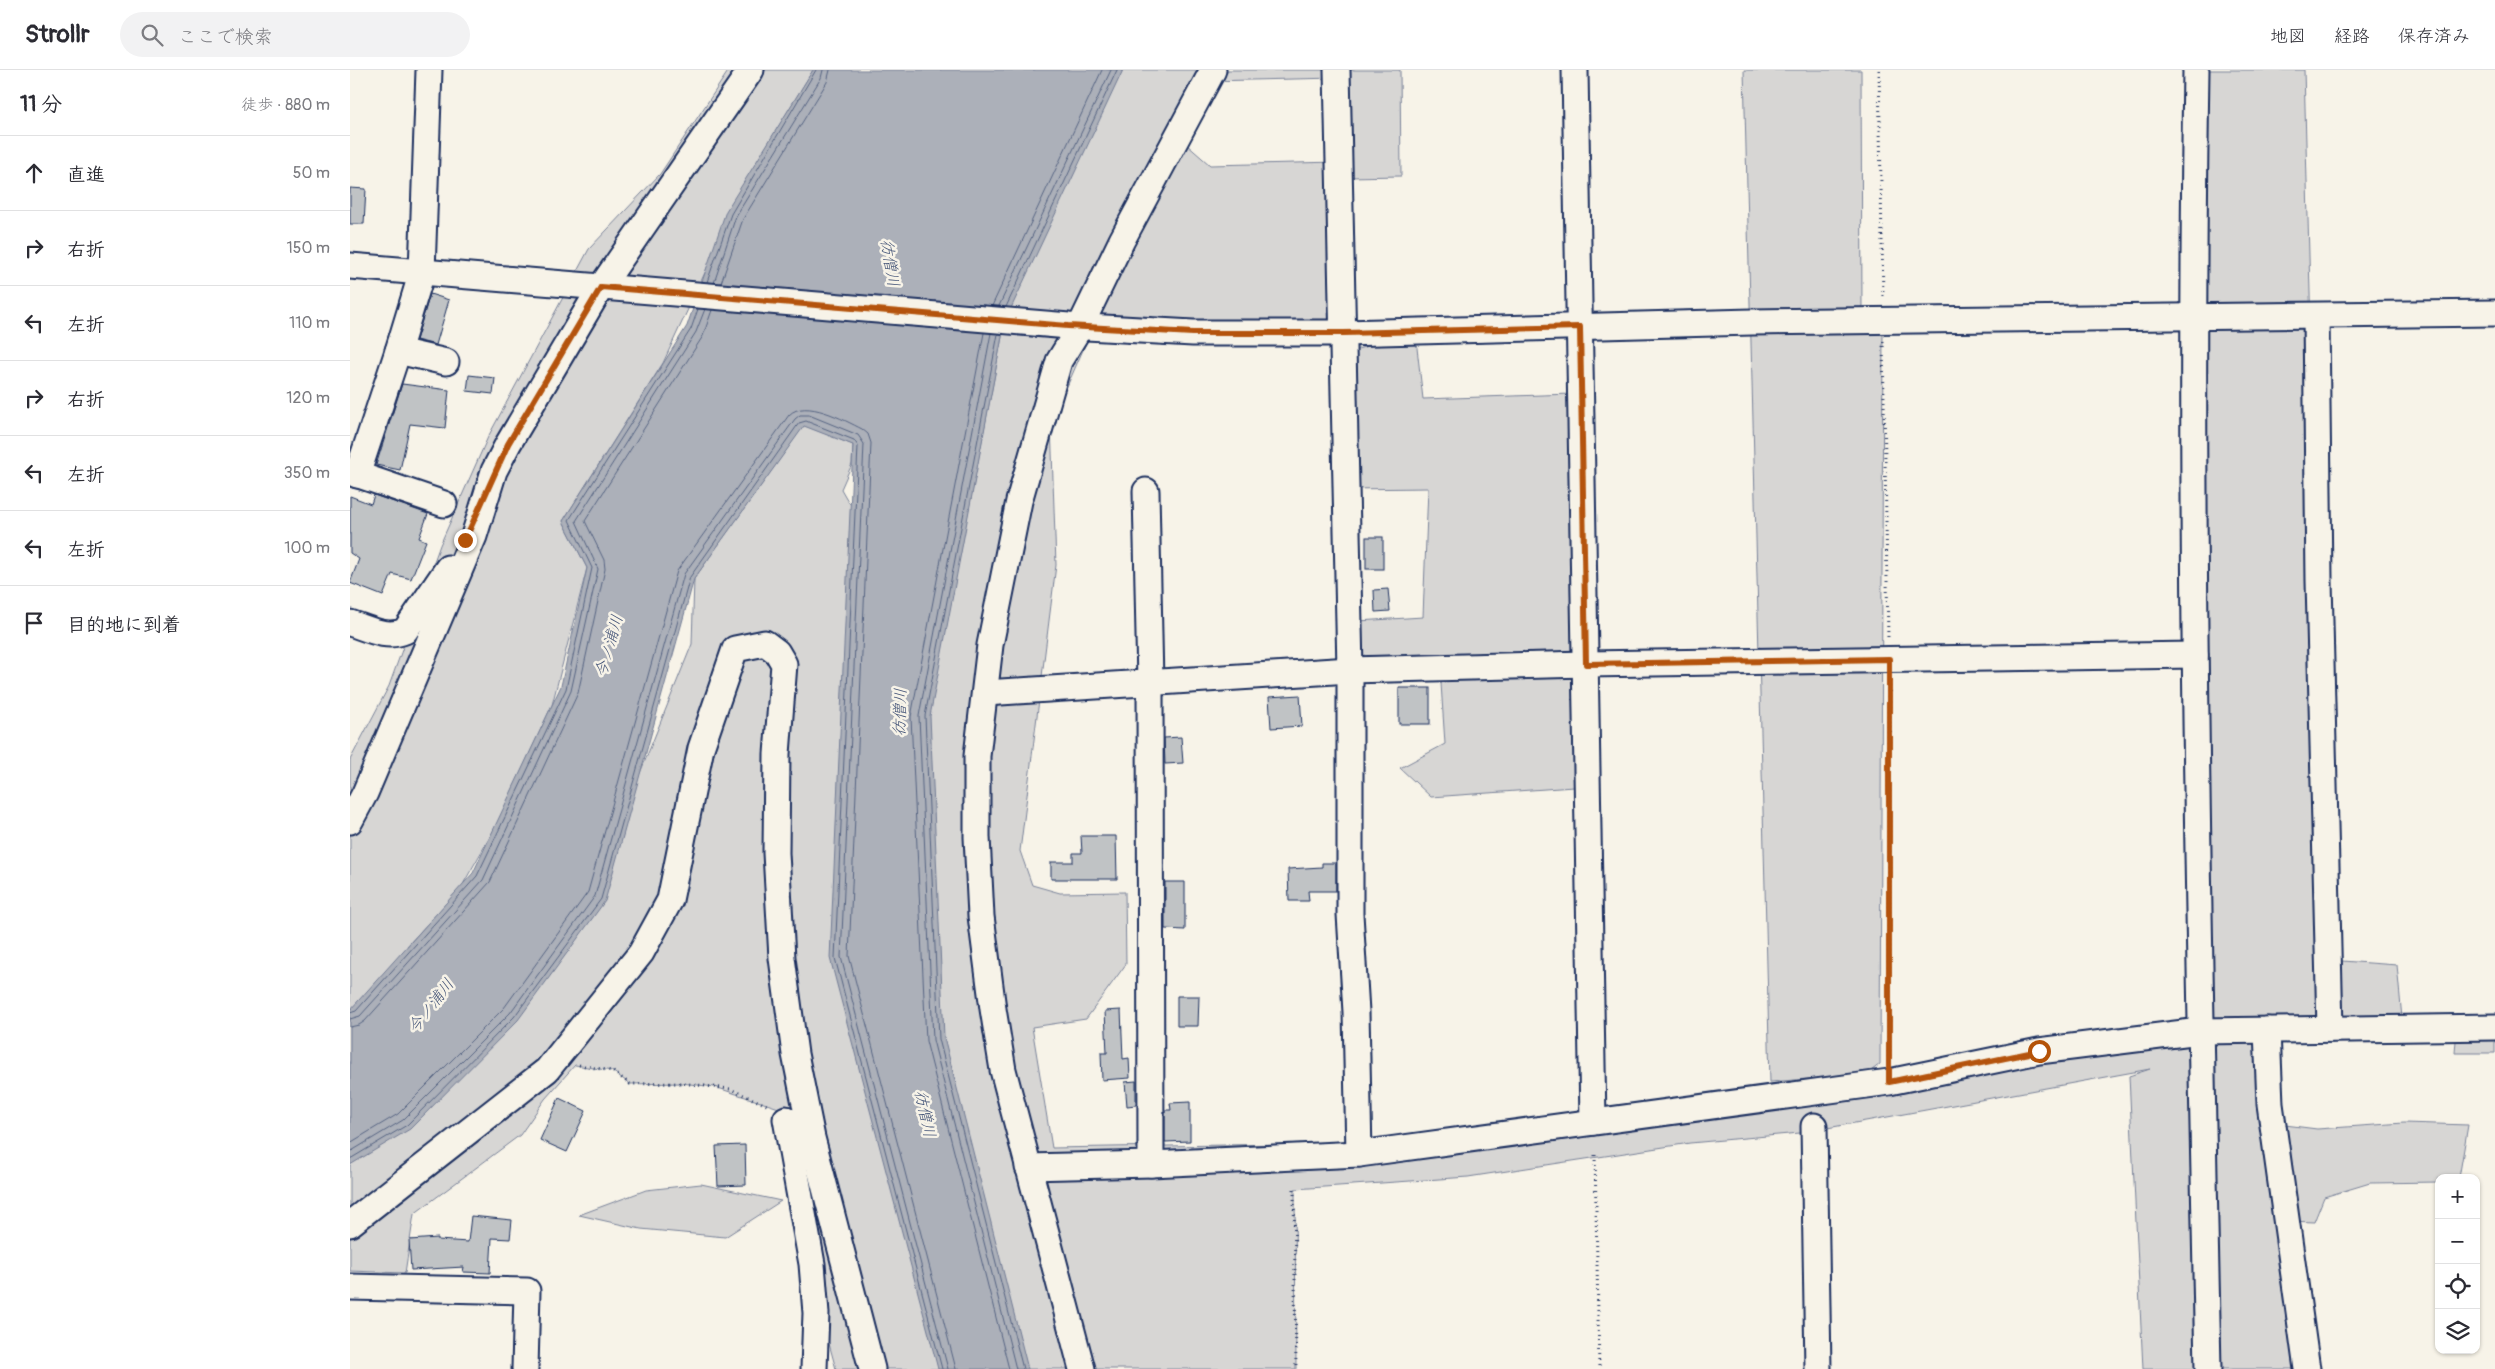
<!DOCTYPE html>
<html lang="ja">
<head>
<meta charset="utf-8">
<style>
	body { margin:0; font-family:Pangolin,"Klee One",sans-serif; background:#f2f2f3; color:#2b2b33 }
	.controls { position:absolute; right:15px; bottom:15px; display:grid; overflow:hidden; border-radius:10px; box-shadow:0 1px 4px #0004 }
	.controls button { width:45px; height:45px; display:grid; place-items:center; padding:0; border:0; border-bottom:1px solid #e1e1e2; background:#fff; color:#2b2b33; font:25px sans-serif }
	.stop { position:absolute; width:15px; height:15px; margin:-11px; border:4px solid #b45309; border-radius:50%; background:#fff }
	.stop.end { background:#b45309; border-color:#fff; box-shadow:0 1px 5px #0008 }
	.list { margin:0; padding:0; list-style:none }
	h2 { display:flex; justify-content:space-between; align-items:center; height:65px; margin:0; padding:0 20px; font-size:21px }
	h2 small { font-size:16px; font-weight:400; color:#7c7c81 }
	.list li { display:grid; grid-template-columns:32px 1fr auto; gap:15px; align-items:center; box-sizing:border-box; height:75px; padding:0 20px; border-top:1px solid #e1e1e2 }
	.list b { display:block; font-size:19px; white-space:nowrap }
	.list em { font-size:16px; font-style:normal; color:#7c7c81 }
	.icon { flex:none; width:28px; height:28px; fill:none; stroke:currentColor; stroke-width:2; stroke-linecap:round; stroke-linejoin:round }
	.map { position:relative; flex:none; width:2145px; height:1299px; overflow:hidden }
	header { display:flex; align-items:center; gap:30px; box-sizing:border-box; height:70px; padding:0 25px; background:#fff; border-bottom:1px solid #e1e1e2 }
	header strong { font-size:24px }
	nav { display:flex; gap:28px; margin-inline-start:auto; font-size:18px }
	.search { width:350px; height:45px; background:#f2f2f3; display:flex; align-items:center; gap:12px; box-sizing:border-box; padding:0 18px; border-radius:28px; color:#7c7c81; font-size:19px }
	main { display:flex }
	aside { flex:1; background:#fff }
	.map>svg:first-child { display:block }
</style>
</head>
<body>
<header>
<strong>Strollr</strong>
<div class="search"><svg class="icon" aria-label="search" viewBox="0 0 24 24"><circle cx="10" cy="10" r="6"/><path d="M15 15l6 6"/></svg>ここで検索</div>
<nav><a>地図</a><a>経路</a><a>保存済み</a></nav>
</header>
<main>
<aside>
<h2>11 分<small>徒歩 · 880 m</small></h2>
<ul class="list">
<li><svg class="icon" aria-label="ahead" viewBox="0 0 24 24"><path d="M12 20V5M6 11l6-6 6 6"/></svg><div><b>直進</b></div><em>50 m</em></li>
<li><svg class="icon" aria-label="right" viewBox="0 0 24 24"><path d="M7 20v-9h11M14 6l5 5-5 5"/></svg><div><b>右折</b></div><em>150 m</em></li>
<li><svg class="icon" aria-label="left" viewBox="0 0 24 24"><path d="M17 20v-9H6M10 6l-5 5 5 5"/></svg><div><b>左折</b></div><em>110 m</em></li>
<li><svg class="icon" aria-label="right" viewBox="0 0 24 24"><path d="M7 20v-9h11M14 6l5 5-5 5"/></svg><div><b>右折</b></div><em>120 m</em></li>
<li><svg class="icon" aria-label="left" viewBox="0 0 24 24"><path d="M17 20v-9H6M10 6l-5 5 5 5"/></svg><div><b>左折</b></div><em>350 m</em></li>
<li><svg class="icon" aria-label="left" viewBox="0 0 24 24"><path d="M17 20v-9H6M10 6l-5 5 5 5"/></svg><div><b>左折</b></div><em>100 m</em></li>
<li><svg class="icon" aria-label="arrive" viewBox="0 0 24 24"><path d="M6 21V4h12l-3 4 3 4H6"/></svg><div><b>目的地に到着</b></div></li>
</ul>
</aside>
<div class="map">
<svg width="2145" height="1299" viewBox="0 0 2145 1299">
	<rect width="100%" height="100%" fill="#f7f3e8"/>
	<filter id="ink" filterUnits="userSpaceOnUse"><feTurbulence type="fractalNoise" baseFrequency=".02" numOctaves="2"/><feDisplacementMap in="SourceGraphic" scale="10" xChannelSelector="R" yChannelSelector="G"/><feConvolveMatrix kernelMatrix="1 2 1 2 8 2 1 2 1" color-interpolation-filters="sRGB"/></filter>
	<g filter="url(#ink)">
		<!-- green -->
		<g fill="#d7d6d4" stroke="#798299">
			<path d="M379 0H463L405 95 313 293 213 451 237 498 202 635 145 758 112 816 57 876 218 882 342 574 344 509 454 355 503 375 502 394 491 419 499 433 610 485 655 251 757 0H987V8L858 11 828 67 860 95 988 92 994 263 743 257 701 353 706 495 670 781 682 815 710 823 775 822 776 894 736 949 682 957 702 1078 1110 1071 1401 1032 1461 1036 1718 978 1850 961 1855 0H1954L1978 890 2047 895 2053 959 1917 960 1927 1054 1967 1059 2054 1053 2118 1055 2109 1108H2089V1112L2020 1113 1974 1127 1964 1152 1937 1151 1953 1299H1793L1779 1006 1800 999 1450 1063 1340 1073 1118 1107 945 1119 946 1299H486L473 1252 438 1041 365 1017 331 1013 280 1014 262 1001 225 995 195 1029 170 1065 64 1144 55 1203 0 1201V690L39 616 90 475 138 367 239 179 310 104Z"/>
			<path d="M995 0H1050L1051 106 999 107Z"/>
			<path d="M1394 0H1511L1512 243 1533 252 1530 994 1517 1004 1420 1012Z"/>
			<path d="M1065 261 1073 329 1222 324 1238 716 1081 727 1050 698 1095 674 1090 598 1072 585 1000 600 1008 551 1073 547 1078 418 997 419 1002 281Z"/>
			<path d="M2145 957V983H2105L2107 958Z"/>
			<path d="M351 1114 431 1131 375 1167 291 1159 229 1145 296 1120Z"/>
		</g>
		<!-- water -->
		<path fill="#acb0b9" stroke="#727c95" d="M463 0H773L655 251 580 646 594 967 678 1299H588L480 888 503 375 454 356 344 509 255 831 168 950 60 1059 0 1095V940L123 803 211 616 237 498 213 451 337 256 376 141Z"/>
		<g fill="none" stroke-linecap="round" stroke-linejoin="round">
			<!-- shore -->
			<g stroke="#556382" stroke-width="1">
				<path d="M357 212 381 144 466 0"/>
				<path d="M364 213 386 146 471 8 473 0"/>
				<path d="M371 213 393 149 477 12 480 0"/>
				<path d="M642 236 752 0"/>
				<path d="M649 236 761 0"/>
				<path d="M656 237 767 0"/>
				<path d="M634 263 561 647 576 971 659 1299"/>
				<path d="M641 263 569 646 583 970 666 1299"/>
				<path d="M648 264 575 646 589 969 673 1299"/>
				<path d="M0 943 6 941 127 806 216 619 242 498 219 450 341 259 348 239"/>
				<path d="M0 949 10 946 133 810 221 621 248 499 226 451 346 262 355 239"/>
				<path d="M0 957 9 955 15 951 140 812 228 623 255 499 254 490 235 451 353 266 362 240"/>
				<path d="M0 1073 48 1044 154 938 238 822 327 501 439 345C455 328 494 350 512 359L518 364 521 373 499 886 606 1299"/>
				<path d="M0 1082 53 1050 160 943 245 826 334 504 445 349 450 345H459L508 365 514 374 491 887 598 1299"/>
				<path d="M0 1089 57 1055 164 947 251 829 340 507 449 353 456 351 504 370 508 376 485 888 592 1299"/>
			</g>
		</g>
		<!-- building -->
		<g fill="#c0c3c5" stroke="#1b2f5e">
			<path d="M0 118 16 119 14 154H0Z"/>
			<path d="M80 224 99 230 86 275 66 270Z"/>
			<path d="M119 305 145 308 143 324 117 321Z"/>
			<path d="M52 314 99 320 95 358 60 354 50 400 26 395Z"/>
			<path d="M24 425 78 444 69 468 76 471 61 509 42 504 33 526 0 513 9 489 0 483V426L21 434Z"/>
			<rect x="1016" y="467" width="17" height="32"/>
			<path d="M1038 519 1040 541 1025 542 1024 520Z"/>
			<rect x="1049" y="618" width="31" height="36"/>
			<path d="M950 625 952 656 921 658 919 627Z"/>
			<path d="M831 667 833 693 815 694 814 668Z"/>
			<path d="M731 766H766L767 809H701V792H723V783H732Z"/>
			<path d="M972 793H986V821H958L959 831H939L938 799 972 797Z"/>
			<path d="M815 812H835V860L815 859Z"/>
			<path d="M827 926H849L848 956H827Z"/>
			<path d="M771 940 773 989 779 988 780 1008 752 1010 751 983H757L755 941Z"/>
			<path d="M786 1011V1035L777 1036 775 1012Z"/>
			<path d="M209 1028 236 1041 217 1082 190 1070Z"/>
			<path d="M840 1032V1071L815 1072V1040H821L820 1033Z"/>
			<path d="M395 1075 396 1115 368 1116 366 1076Z"/>
			<path d="M121 1146 162 1150 160 1169 142 1168 140 1203 113 1202 114 1197 61 1200 59 1170 88 1168V1170L118 1172Z"/>
		</g>
		<g fill="none" stroke-linecap="round" stroke-linejoin="round">
			<!-- minor casing -->
			<g stroke="#1b2f5e" stroke-width="29">
				<g id="minor">
					<path d="M987 0 1000 600V844L1006 942 1009 1084"/>
					<path d="M1225 0 1243 1052"/>
					<path d="M1846 0C1839 433 1849 866 1858 1299"/>
					<path d="M0 196 719 256 843 263H994L1402 252 2145 243"/>
					<path d="M1966 246 1969 511 1980 959"/>
					<path d="M48 281 96 292"/>
					<path d="M0 402 94 434"/>
					<path d="M7 405 48 281 72 202 79 0"/>
					<path d="M796 421 800 613 801 1094"/>
					<path d="M0 553C19 559 36 569 55 561L98 498"/>
					<path d="M635 623 1000 600 1236 594 1845 585"/>
					<path d="M0 751 15 723 124 466 144 401 158 374 251 217 401 0"/>
					<path d="M1917 960 1920 1034 1957 1299"/>
					<path d="M436 1049 462 1194 466 1243 464 1299"/>
					<path d="M1464 1056 1468 1299"/>
					<path d="M678 1097 801 1094 1009 1084 1539 1012 1689 981 1850 961 2145 957"/>
					<path d="M0 1154 197 1000 291 883 320 830 351 678 385 579 415 573 427 582 434 594 427 684 426 783 432 888 445 984 462 1068 522 1299"/>
					<path d="M0 1217 177 1221 175 1299"/>
					<path d="M732 1299 653 1000 643 939 631 846 627 767V686L640 575 669 431 709 291 730 257 772 170 863 0"/>
				</g>
			</g>
			<!-- path -->
			<g stroke="#1b2f5e" stroke-width="3" stroke-dasharray="1 4" stroke-linecap="butt">
				<path d="M1529 0 1533 229"/>
				<path d="M1533 271 1538 569"/>
				<path d="M1539 611V992"/>
				<path d="M229 995 262 1001 280 1014 331 1013 380 1019 419 1036"/>
				<path d="M1245 1085 1249 1299"/>
				<path d="M944 1119 946 1299"/>
			</g>
			<!-- minor -->
			<use href="#minor" stroke="#f7f3e8" stroke-width="25"/>
		</g>
	</g>
	<g fill="none" stroke-linecap="round" stroke-linejoin="round" filter="url(#ink)">
		<!-- route -->
		<path stroke="#b45309" stroke-width="6" d="M115 470 158 374 251 217 718 256 843 263H994L1230 257 1236 594 1539 589V1012L1689 981"/>
	</g>
	<g text-anchor="middle" dominant-baseline="central" stroke-width="5" stroke-linejoin="round" paint-order="stroke">
		<!-- water labels -->
		<g font-size="16" font-style="italic" fill="#465679" stroke="#f7f3e8">
			<text transform="translate(540 193) rotate(81)">彷僧川</text>
			<text transform="translate(259 576) rotate(-74)">今ノ浦川</text>
			<text transform="translate(550 642) rotate(-88)">彷僧川</text>
			<text transform="translate(81 936) rotate(-52)">今ノ浦川</text>
			<text transform="translate(575 1044) rotate(78)">彷僧川</text>
		</g>
	</g>
</svg>
<div class="controls">
<button>+</button>
<button>−</button>
<button><svg class="icon" aria-label="locate" viewBox="0 0 24 24"><circle cx="12" cy="12" r="6"/><path d="M12 2v4M12 18v4M2 12h4M18 12h4"/></svg></button>
<button><svg class="icon" aria-label="layers" viewBox="0 0 24 24"><path d="M12 4l9 5-9 5-9-5zM3 14l9 5 9-5"/></svg></button>
</div>
<div class="stop" style="left:1689px;top:981px"></div>
<div class="stop end" style="left:115px;top:470px"></div>
</div>
</main>
</body>
</html>
